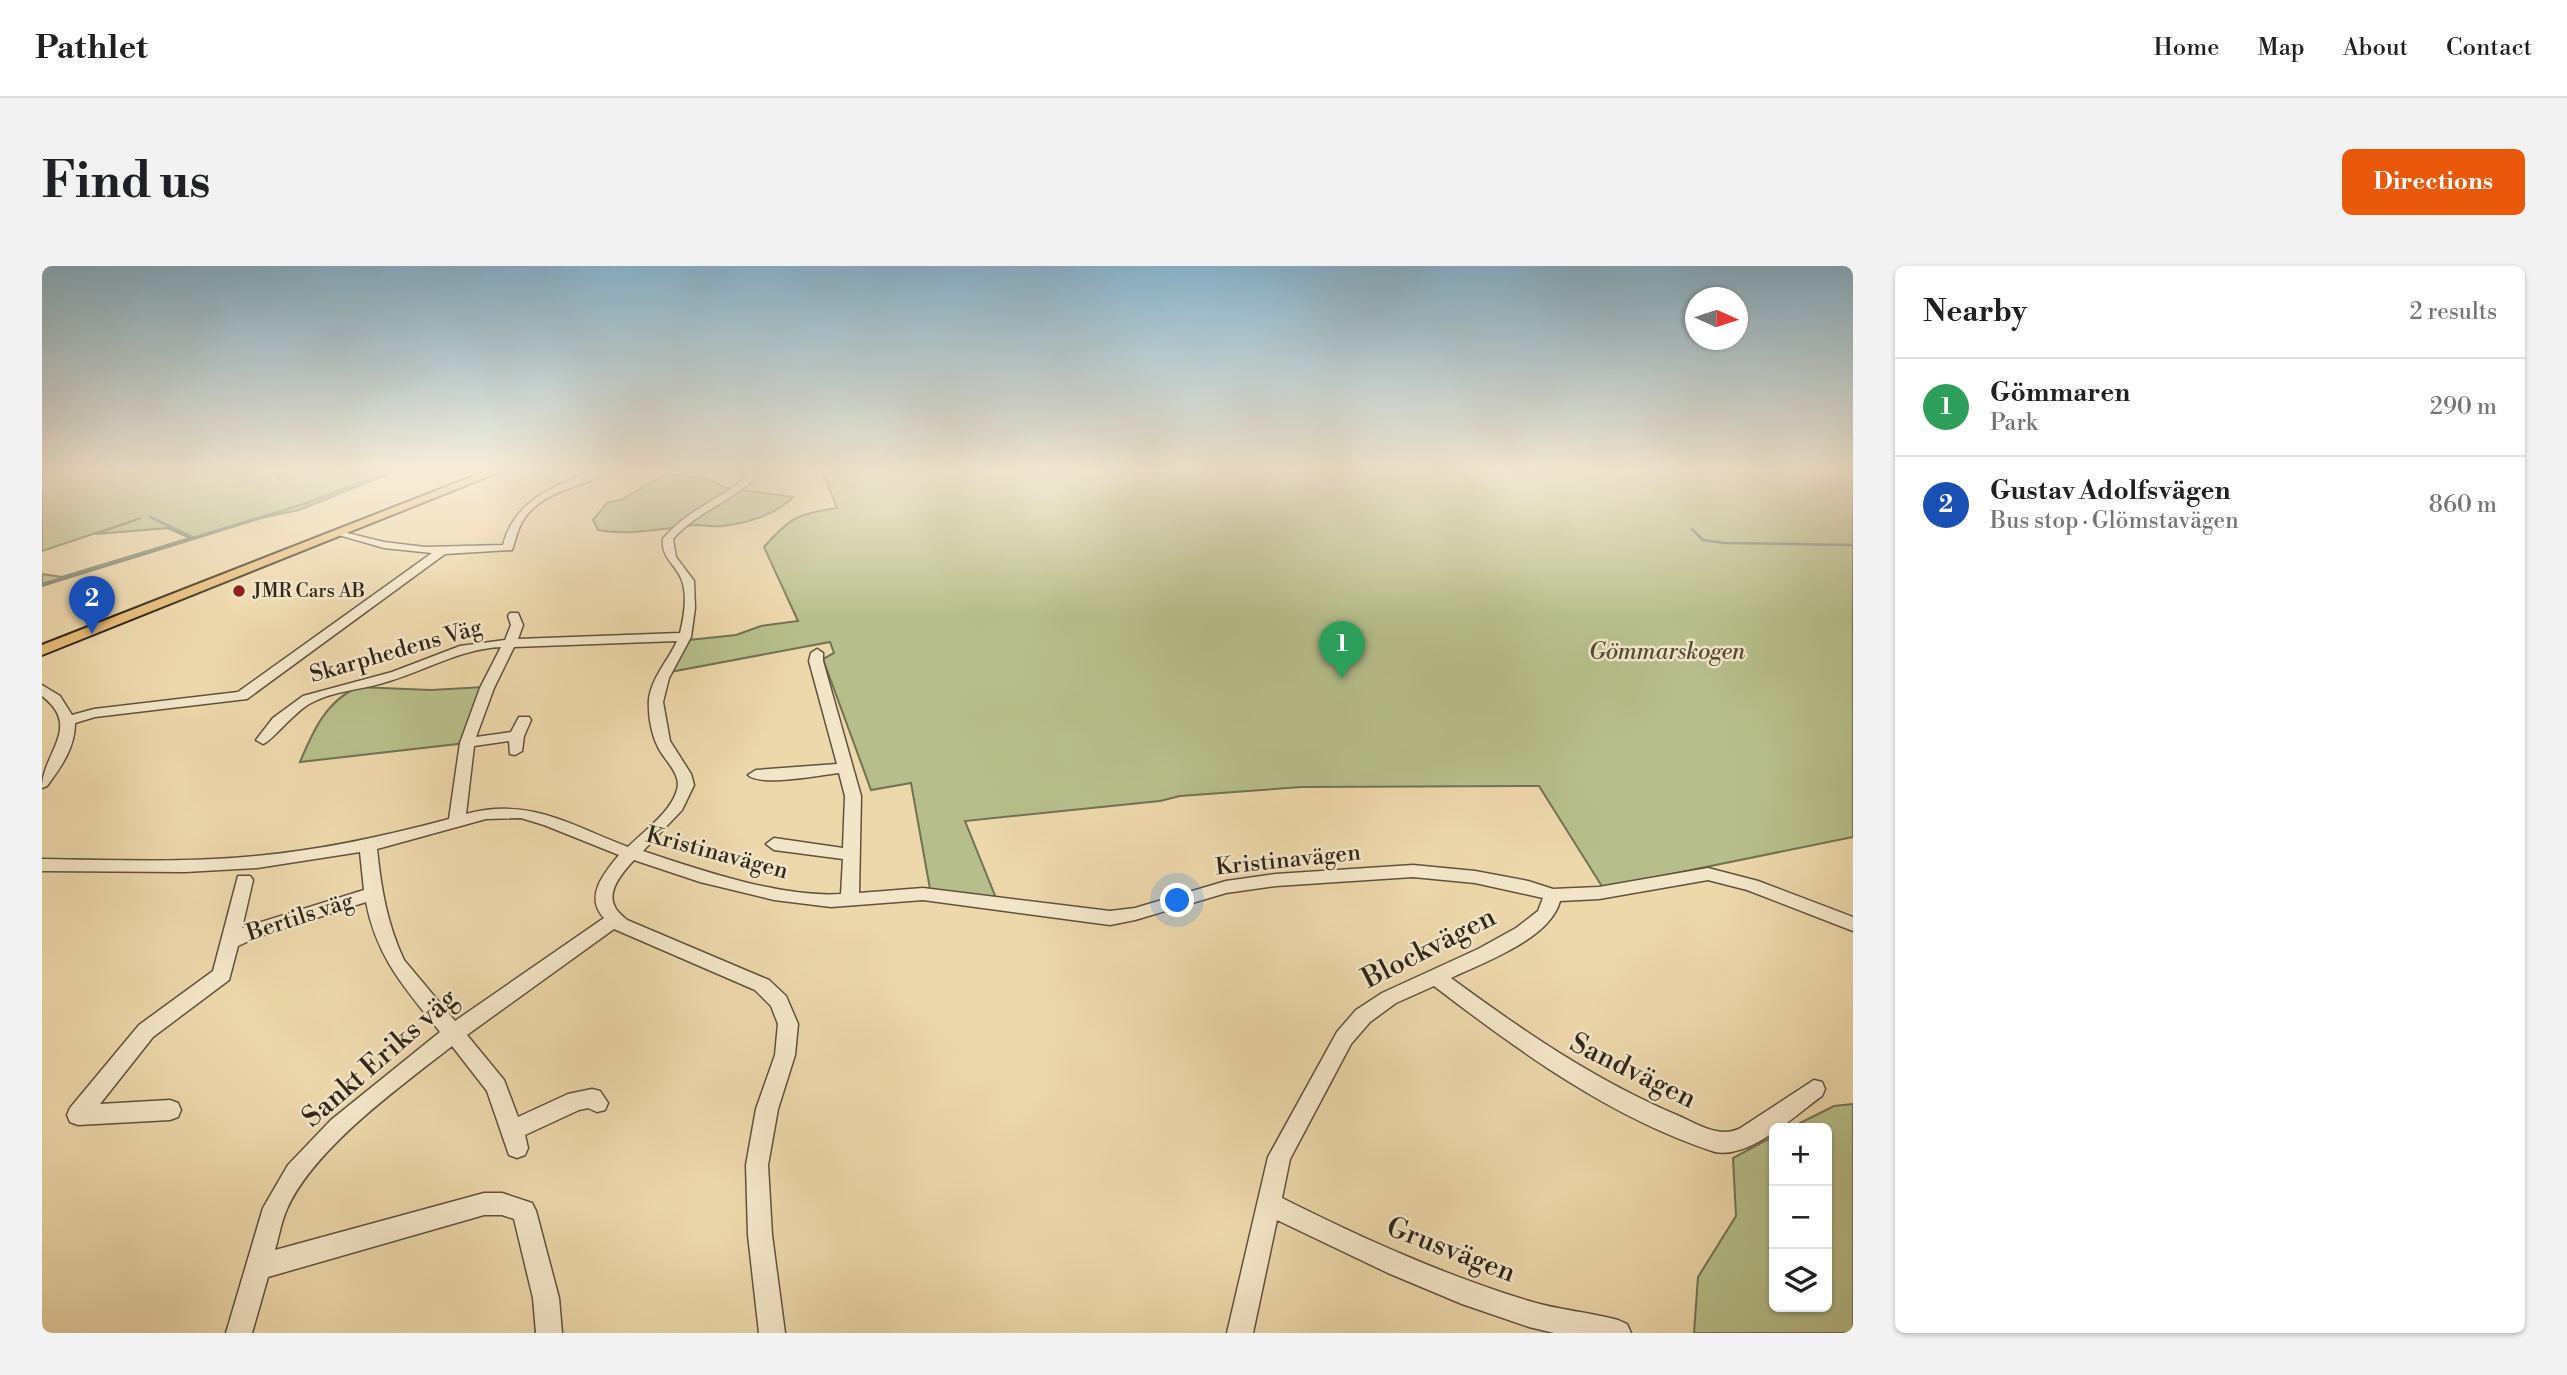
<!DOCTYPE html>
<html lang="en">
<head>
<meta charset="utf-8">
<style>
	body { margin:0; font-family:"Libre Bodoni",serif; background:#f2f2f2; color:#202124 }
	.controls { position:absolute; right:21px; bottom:21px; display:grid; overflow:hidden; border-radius:10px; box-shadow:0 2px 5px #0004 }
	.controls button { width:63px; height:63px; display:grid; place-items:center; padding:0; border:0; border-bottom:2px solid #e0e0e0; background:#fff; color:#202124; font:35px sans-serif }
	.compass { position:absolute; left:1643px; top:21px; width:63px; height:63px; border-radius:50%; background:#fff; box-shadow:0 2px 5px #0004; rotate:93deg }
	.you { position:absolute; left:1136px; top:635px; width:24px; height:24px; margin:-18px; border:5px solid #fff; border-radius:50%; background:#1a73e8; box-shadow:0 0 0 10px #1a73e833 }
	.badge { display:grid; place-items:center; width:46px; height:46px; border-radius:50%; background:#ea580c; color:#fff; font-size:23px; font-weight:700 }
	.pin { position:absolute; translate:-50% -58px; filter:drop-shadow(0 2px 4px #0008) }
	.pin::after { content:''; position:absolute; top:37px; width:24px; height:21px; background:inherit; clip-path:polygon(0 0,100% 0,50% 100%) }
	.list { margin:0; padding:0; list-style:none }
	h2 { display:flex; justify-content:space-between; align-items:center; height:91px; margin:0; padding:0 28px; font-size:30px }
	h2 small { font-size:23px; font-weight:400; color:#757577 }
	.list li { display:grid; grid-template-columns:46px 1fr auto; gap:21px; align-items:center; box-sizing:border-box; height:98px; padding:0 28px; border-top:2px solid #e0e0e0 }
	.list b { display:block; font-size:26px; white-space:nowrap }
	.list p { margin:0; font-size:23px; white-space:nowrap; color:#757577 }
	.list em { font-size:23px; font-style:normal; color:#757577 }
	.icon { flex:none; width:38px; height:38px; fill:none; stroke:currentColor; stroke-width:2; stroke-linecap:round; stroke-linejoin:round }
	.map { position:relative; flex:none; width:1811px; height:1067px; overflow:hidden; border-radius:10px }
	header { display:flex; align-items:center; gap:42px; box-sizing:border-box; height:98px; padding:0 35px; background:#fff; border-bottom:2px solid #e0e0e0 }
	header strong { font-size:33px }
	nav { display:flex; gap:38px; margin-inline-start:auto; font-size:24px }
	.intro { display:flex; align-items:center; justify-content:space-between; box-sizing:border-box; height:168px; padding:0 42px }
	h1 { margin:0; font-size:49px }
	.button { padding:18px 32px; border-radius:10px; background:#ea580c; color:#fff; font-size:24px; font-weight:700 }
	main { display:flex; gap:42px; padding:0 42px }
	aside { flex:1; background:#fff; border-radius:10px; box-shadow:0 2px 5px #0004 }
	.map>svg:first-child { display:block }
</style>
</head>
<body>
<header>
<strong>Pathlet</strong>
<nav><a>Home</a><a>Map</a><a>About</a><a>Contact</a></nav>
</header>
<div class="intro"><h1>Find us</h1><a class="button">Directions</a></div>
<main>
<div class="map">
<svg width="1811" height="1067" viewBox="0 0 1811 1067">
	<rect width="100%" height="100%" fill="#edd8ab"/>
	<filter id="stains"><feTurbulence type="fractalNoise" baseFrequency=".00286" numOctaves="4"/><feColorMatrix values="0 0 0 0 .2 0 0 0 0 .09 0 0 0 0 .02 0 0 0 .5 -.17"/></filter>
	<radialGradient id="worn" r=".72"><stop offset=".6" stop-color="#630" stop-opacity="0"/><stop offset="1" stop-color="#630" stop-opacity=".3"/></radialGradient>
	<!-- green -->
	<g fill="#b6bf8b" stroke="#737253" stroke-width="2">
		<path d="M0 202H251L242 205 236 211 241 216 244 215 241 210 254 202H361L257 244 223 251 0 320V308L20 311 148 272 126 262 54 268 99 252 0 285Z"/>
		<path d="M779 202H1811V571L1561 622 1497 520 1260 521 1138 530 1118 535 923 555 954 632 888 623 869 517 829 524 781 393 792 387 788 376 628 406 647 374 694 369 719 360 756 355 722 281C749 251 755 248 795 242Z"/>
		<path d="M631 208 664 213 685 222 751 231C733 249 705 257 681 260 672 261 663 259 654 259 620 262 589 270 556 264L551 254 565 237 581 233 613 214Z"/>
		<path d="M316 421 389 424 442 421 424 477 258 496C271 465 284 435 316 421Z"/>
		<path d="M1811 838V1067H1652L1656 1011 1694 950 1691 892 1732 870V1041H1785V862H1748L1792 840Z"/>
	</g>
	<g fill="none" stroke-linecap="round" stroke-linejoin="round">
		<!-- stream -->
		<g stroke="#6f7e73" stroke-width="2.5">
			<path d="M108 251 150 271"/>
			<path d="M1650 263 1661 274 1682 277 1811 279"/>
			<path d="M0 318 262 238 357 202"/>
		</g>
		<!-- minor casing -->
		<g stroke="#5f523f" stroke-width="3">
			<g id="minor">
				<path d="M561 202H574C545 222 504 221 482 253 475 263 474 274 470 284L403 288 205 433 53 451 33 457C33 482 19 501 5 520L0 522C0 487 41 461 0 430V419L18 430 30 449 52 443 196 426 390 287 342 282 297 269V265L342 276 383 281 461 279C473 231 519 217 561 202Z"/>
				<path d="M713 202H723C698 233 657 243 631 273L634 291 652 315 653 342 649 371 627 412 621 436 628 475 649 508 652 519 640 544 601 585C658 604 739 632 799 628L801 593 732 584 724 578 732 572 801 582 803 530 797 507C778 509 719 521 706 509L714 504 795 498 767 395 769 387 775 383 781 387V395L819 530 817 627 881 622 1068 645 1093 642 1184 615 1234 608 1371 599 1433 605 1486 615 1511 623 1557 621 1666 602 1716 615 1811 651V665L1705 624 1666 614 1557 633 1518 635C1508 673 1442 696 1409 712 1481 765 1554 815 1637 850 1655 858 1676 872 1697 863L1772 814 1780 816 1783 823 1780 830C1753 849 1708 893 1673 886 1569 852 1478 786 1392 720L1354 737 1328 756 1309 778 1248 893 1240 932C1320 972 1401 1009 1487 1035 1516 1044 1547 1046 1576 1054L1585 1058 1589 1067H1512L1487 1061 1420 1038 1346 1007 1235 954 1211 1067H1185L1226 891 1295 766 1314 744 1340 727 1436 683 1474 662 1496 645 1501 632 1433 617 1371 611 1234 620 1184 627 1093 654 1068 659 881 634 789 641 732 634 658 616 592 594C581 606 564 625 573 641 575 646 582 651 585 654L727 714 744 730 756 758 753 789 736 843 726 899 730 969 743 1067H717L706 969 704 899 714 843 733 789 736 758 729 740 713 724 572 663 425 769 462 814 476 851 526 828 550 823 558 825 566 837 563 844 555 846 546 842 537 844 483 869 486 882 483 889 475 892 467 889 445 825 410 780C358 821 272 882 245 943 239 956 237 971 233 984L442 927H460L490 937 494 945 517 1032 520 1067H494L491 1032 472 953 460 949H442L226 1011 210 1067H184L221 942 246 899 289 854 398 766C364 723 335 693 324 636L215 671 196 680 187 714 111 771 58 838 128 834 136 837 139 844 136 851 128 854 36 859 28 856 25 849 28 842 97 759 171 705 196 610H208L211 614 200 662 322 624 318 586 215 602 143 606 0 605V593C71 594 143 597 214 590 279 584 344 570 407 553L418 477 438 422 459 381C417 383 381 406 341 417 317 424 291 425 269 437 253 445 229 476 221 478L214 474 231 452 261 430 350 406 418 380 463 374 469 359 466 350 468 347H476L481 359 476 373 638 367C642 351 646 328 639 312 632 297 619 291 621 273 645 242 687 231 713 202ZM635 375C626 395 610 411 607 433 606 448 609 467 616 481 622 494 640 508 635 524 629 546 602 565 586 581 528 559 487 531 424 548L432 480 467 475 468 488 473 489 480 485 482 470 489 454 487 451H477L469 466 434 471 452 422 472 381ZM479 552 502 559 577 589C562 607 542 631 562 652L413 755 362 694C345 658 339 622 335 583L444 553Z"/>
			</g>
		</g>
		<!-- major casing -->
		<g stroke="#30261b" stroke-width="4">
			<path id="major" d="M452 202H467L0 389V379Z"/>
		</g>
		<!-- minor -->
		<use href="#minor" fill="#f3e6c8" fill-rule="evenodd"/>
		<!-- major -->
		<use href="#major" fill="#e6bc76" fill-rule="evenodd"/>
	</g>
	<!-- sky -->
	<linearGradient id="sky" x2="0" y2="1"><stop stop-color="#88b6d0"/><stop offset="0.58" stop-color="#f7edd9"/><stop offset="1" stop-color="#f7edd9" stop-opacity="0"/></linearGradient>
	<rect width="1811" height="351" fill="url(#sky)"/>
	<!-- markers -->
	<circle fill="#8f2418" stroke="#f3e6c8" stroke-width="2.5" cx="197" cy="325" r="7"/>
	<g text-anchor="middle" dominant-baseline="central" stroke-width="5" stroke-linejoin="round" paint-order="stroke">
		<!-- far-poi labels -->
		<g font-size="19" fill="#30261b" stroke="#f3e6c8" text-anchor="start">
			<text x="211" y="325">JMR Cars AB</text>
		</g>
		<!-- street labels -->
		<g font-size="23" fill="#30261b" stroke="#f3e6c8">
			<text transform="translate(354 385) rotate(-16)">Skarphedens Väg</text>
			<text transform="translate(675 587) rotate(15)">Kristinavägen</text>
			<text transform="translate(1246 594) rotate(-6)">Kristinavägen</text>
			<text transform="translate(258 651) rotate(-18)">Bertils väg</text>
		</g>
		<!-- park labels -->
		<g font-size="23" font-style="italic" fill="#524c37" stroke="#f3e6c8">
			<text x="1625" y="386">Gömmarskogen</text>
		</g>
		<!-- near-street labels -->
		<g font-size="28" fill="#30261b" stroke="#f3e6c8">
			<text transform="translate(1387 682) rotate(-27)">Blockvägen</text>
			<text transform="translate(338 792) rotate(-41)">Sankt Eriks väg</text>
			<text transform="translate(1591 805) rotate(26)">Sandvägen</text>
			<text transform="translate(1409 984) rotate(21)">Grusvägen</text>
		</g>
	</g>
	<rect width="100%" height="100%" filter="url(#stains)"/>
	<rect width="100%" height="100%" fill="url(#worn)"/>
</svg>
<div class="controls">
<button>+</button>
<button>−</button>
<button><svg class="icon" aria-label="layers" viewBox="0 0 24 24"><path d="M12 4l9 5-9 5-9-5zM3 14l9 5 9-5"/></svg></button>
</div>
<svg class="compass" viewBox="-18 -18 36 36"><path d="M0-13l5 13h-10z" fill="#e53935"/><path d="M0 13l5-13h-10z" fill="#757577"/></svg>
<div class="you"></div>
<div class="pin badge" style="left:1300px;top:413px;background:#2e9e5b">1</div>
<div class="pin badge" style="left:50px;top:368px;background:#1a4fb4">2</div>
</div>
<aside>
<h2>Nearby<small>2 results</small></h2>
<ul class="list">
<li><span class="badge" style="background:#2e9e5b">1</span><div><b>Gömmaren</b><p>Park</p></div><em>290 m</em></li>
<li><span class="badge" style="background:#1a4fb4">2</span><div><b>Gustav Adolfsvägen</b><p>Bus stop · Glömstavägen</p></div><em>860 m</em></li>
</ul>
</aside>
</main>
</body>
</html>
